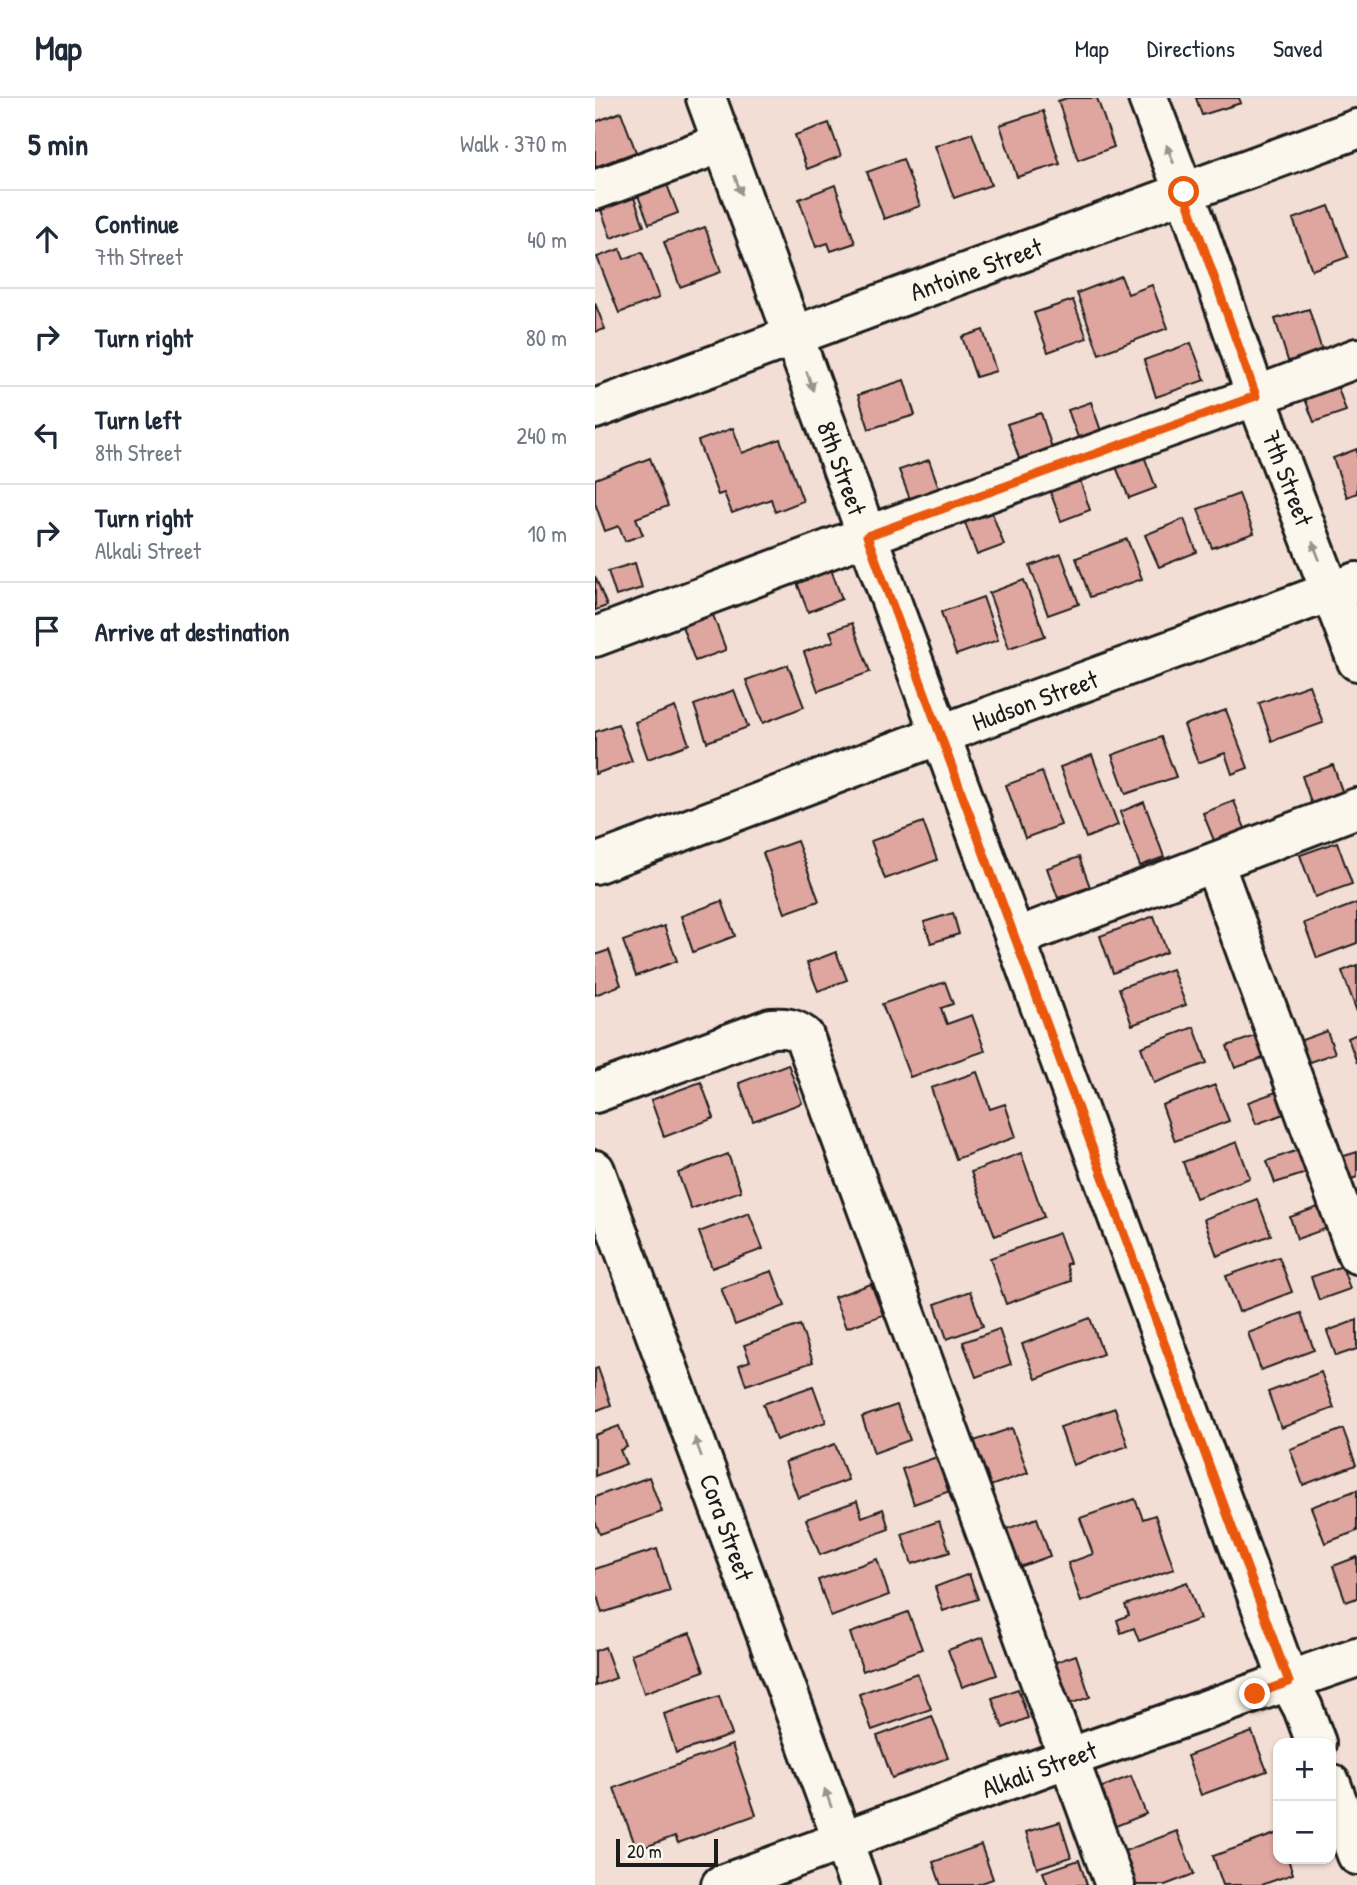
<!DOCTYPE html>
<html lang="en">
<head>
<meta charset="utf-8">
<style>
	body { margin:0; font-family:"Patrick Hand",sans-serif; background:#f2f2f3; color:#1f2937 }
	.controls { position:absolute; right:21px; bottom:21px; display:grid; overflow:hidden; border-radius:14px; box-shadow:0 2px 5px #0004 }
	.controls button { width:63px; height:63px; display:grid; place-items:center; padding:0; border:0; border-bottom:2px solid #e0e1e3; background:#fff; color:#1f2937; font:35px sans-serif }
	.scale { position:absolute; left:21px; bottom:18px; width:102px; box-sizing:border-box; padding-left:7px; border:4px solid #1c1c1c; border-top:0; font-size:19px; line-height:24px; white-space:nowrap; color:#1c1c1c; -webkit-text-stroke:5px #fbf7ec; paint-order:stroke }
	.stop { position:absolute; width:21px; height:21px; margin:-16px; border:5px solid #ea580c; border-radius:50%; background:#fff }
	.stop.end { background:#ea580c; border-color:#fff; box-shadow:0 2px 7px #0008 }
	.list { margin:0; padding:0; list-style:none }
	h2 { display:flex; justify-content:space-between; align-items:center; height:91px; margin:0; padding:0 28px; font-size:30px }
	h2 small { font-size:23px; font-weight:400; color:#747a83 }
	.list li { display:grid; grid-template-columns:46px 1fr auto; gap:21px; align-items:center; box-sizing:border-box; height:98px; padding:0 28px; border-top:2px solid #e0e1e3 }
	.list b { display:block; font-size:26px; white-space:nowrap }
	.list p { margin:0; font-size:23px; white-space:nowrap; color:#747a83 }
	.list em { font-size:23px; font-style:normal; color:#747a83 }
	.icon { flex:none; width:38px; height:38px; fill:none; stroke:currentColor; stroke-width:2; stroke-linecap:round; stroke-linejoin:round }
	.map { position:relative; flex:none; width:762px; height:1787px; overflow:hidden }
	header { display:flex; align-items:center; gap:42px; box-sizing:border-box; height:98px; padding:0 35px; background:#fff; border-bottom:2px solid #e0e1e3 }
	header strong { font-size:33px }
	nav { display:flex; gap:38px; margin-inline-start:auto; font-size:24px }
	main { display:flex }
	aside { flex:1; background:#fff }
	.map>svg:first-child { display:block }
</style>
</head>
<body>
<header>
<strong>Map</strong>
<nav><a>Map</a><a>Directions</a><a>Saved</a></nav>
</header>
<main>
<aside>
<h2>5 min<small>Walk · 370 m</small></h2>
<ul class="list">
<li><svg class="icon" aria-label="ahead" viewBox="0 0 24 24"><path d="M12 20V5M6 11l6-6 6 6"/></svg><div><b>Continue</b><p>7th Street</p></div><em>40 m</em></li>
<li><svg class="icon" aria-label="right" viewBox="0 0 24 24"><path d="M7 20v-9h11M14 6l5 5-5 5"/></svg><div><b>Turn right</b></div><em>80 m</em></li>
<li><svg class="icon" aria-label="left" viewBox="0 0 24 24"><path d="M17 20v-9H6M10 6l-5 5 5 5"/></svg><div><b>Turn left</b><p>8th Street</p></div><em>240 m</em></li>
<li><svg class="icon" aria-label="right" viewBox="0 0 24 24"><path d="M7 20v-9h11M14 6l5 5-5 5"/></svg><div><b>Turn right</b><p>Alkali Street</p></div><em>10 m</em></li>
<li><svg class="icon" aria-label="arrive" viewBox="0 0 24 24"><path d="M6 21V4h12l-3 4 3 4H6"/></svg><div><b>Arrive at destination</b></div></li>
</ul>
</aside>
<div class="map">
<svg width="762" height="1787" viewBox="0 0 762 1787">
	<rect width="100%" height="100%" fill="#f3ded5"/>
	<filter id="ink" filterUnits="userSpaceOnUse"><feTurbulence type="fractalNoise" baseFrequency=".0143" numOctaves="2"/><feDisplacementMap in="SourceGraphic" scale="14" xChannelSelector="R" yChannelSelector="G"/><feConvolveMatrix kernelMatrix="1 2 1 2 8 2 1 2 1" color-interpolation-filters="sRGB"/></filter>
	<g filter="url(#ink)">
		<!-- building -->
		<g fill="#dfa59f" stroke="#1c1c1c" stroke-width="2">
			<path d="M472 0H502L519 49 483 62 463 3Z"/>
			<path d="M601 0H644L646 5 607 17Z"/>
			<path d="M448 13 465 66 422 79 405 27Z"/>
			<path d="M26 14 41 54 0 69V24Z"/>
			<path d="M234 25 246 58 212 71 200 37Z"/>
			<path d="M377 35 396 87 359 100 340 48Z"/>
			<path d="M308 61 325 108 289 121 272 74Z"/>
			<path d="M71 84 83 115 54 126 42 95Z"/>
			<path d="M240 87 260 145 236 153 233 145 221 149 204 101Z"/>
			<path d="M37 94 49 128 16 140 4 106Z"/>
			<path d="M734 108 753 159 717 172 698 121Z"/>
			<path d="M110 129 126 174 85 189 69 144Z"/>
			<path d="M25 151 29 161 47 154 64 200 24 215 2 159Z"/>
			<path d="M526 178 533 196 557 187 573 230 504 256 482 195Z"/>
			<path d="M478 202 492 240 453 254 439 215Z"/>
			<path d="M0 205 10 231 0 234Z"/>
			<path d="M714 211 728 256 694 266 680 221Z"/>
			<path d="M388 232 401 273 381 279 367 239Z"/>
			<path d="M596 245 610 282 561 299 549 262Z"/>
			<path d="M740 281 751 313 719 324 707 293Z"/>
			<path d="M309 282 320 317 274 331 263 297Z"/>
			<path d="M496 304 506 333 484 342 473 312Z"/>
			<path d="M446 315 458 353 425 363 412 326Z"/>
			<path d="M138 330 147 355 185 341 208 403 180 414 176 401 137 415 129 395 123 397 103 343Z"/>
			<path d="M762 351V395L752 399 738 360Z"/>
			<path d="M549 358 561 390 534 400 521 369Z"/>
			<path d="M55 360 73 408 41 420 48 437 30 443 24 428 10 433 0 405V381Z"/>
			<path d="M334 362 344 390 315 401 304 372Z"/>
			<path d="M485 382 495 412 466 423 455 393Z"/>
			<path d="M644 396 659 435 617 450 603 411Z"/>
			<path d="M396 412 409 447 382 457 369 422Z"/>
			<path d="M589 421 602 454 564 469 550 437Z"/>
			<path d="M532 441 547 481 495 499 481 460Z"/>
			<path d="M466 456 484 506 453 517 435 468Z"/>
			<path d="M40 465 47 490 21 498 13 473Z"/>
			<path d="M234 466 247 501 213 514 200 479Z"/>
			<path d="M0 478 12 508 0 512Z"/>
			<path d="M429 482 450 538 414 550 394 495Z"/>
			<path d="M388 499 403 542 361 557 346 514Z"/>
			<path d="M118 517 131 552 100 563 87 528Z"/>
			<path d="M257 525 275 574 223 593 209 554 239 543 235 533Z"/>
			<path d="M193 567 209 609 168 625 151 582Z"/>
			<path d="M714 587 728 625 677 643 664 605Z"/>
			<path d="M139 592 153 629 112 644 99 607Z"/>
			<path d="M80 609 94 646 53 661 40 624Z"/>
			<path d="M631 612 653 670 637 676 630 655 603 665 589 627Z"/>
			<path d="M23 626 37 663 0 676V634Z"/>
			<path d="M566 639 581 679 531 696 517 657Z"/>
			<path d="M497 657 523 727 491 740 465 669Z"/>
			<path d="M738 667 748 696 717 707 707 678Z"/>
			<path d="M447 674 466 727 430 740 411 687Z"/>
			<path d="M639 703 651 733 620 745 608 715Z"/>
			<path d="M549 704 569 759 545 768 525 714Z"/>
			<path d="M328 724 342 762 290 781 276 743Z"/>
			<path d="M202 743 224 803 190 815 168 755Z"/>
			<path d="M742 744 757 786 720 799 705 757Z"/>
			<path d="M484 759 495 789 463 800 452 770Z"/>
			<path d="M127 803 140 838 98 854 86 818Z"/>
			<path d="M762 805V845L722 860 709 825Z"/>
			<path d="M358 815 364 836 336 845 329 824Z"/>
			<path d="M559 818 572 854 518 875 505 838Z"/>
			<path d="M69 828 82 863 41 878 28 843Z"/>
			<path d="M14 852 26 887 0 897V857Z"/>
			<path d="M241 854 252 882 223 893 212 865Z"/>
			<path d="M762 867V914L747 873Z"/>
			<path d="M577 871 591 907 537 927 524 890Z"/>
			<path d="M350 884 358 906 346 910 352 926 377 917 390 953 315 979 287 906Z"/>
			<path d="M599 929 612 965 559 985 546 949Z"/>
			<path d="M732 933 740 955 709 966 701 944Z"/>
			<path d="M762 936V965L753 940Z"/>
			<path d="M663 937 671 959 640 970 632 948Z"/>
			<path d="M193 966 207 1005 158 1023 144 985Z"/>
			<path d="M382 974 395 1011 410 1006 421 1039 361 1061 336 990Z"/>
			<path d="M106 984 119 1020 69 1039 56 1002Z"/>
			<path d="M620 987 634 1023 580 1043 567 1007Z"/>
			<path d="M684 993 692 1015 661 1026 653 1004Z"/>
			<path d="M642 1044 655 1080 601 1100 588 1064Z"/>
			<path d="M703 1052 711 1075 680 1085 672 1063Z"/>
			<path d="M762 1054V1079L754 1082 746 1059Z"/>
			<path d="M426 1055 449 1119 400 1138 376 1074Z"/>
			<path d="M133 1056 146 1093 96 1111 83 1075Z"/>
			<path d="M662 1101 676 1137 622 1158 609 1121Z"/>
			<path d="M726 1108 733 1130 702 1141 695 1119Z"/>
			<path d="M154 1115 168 1151 117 1170 104 1134Z"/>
			<path d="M464 1135 475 1165 471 1166 476 1183 411 1206 395 1160Z"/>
			<path d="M684 1159 697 1194 644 1214 631 1178Z"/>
			<path d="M747 1168 755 1191 724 1202 716 1179Z"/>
			<path d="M177 1173 190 1208 140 1227 126 1190Z"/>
			<path d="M276 1186 288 1217 251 1230 239 1199Z"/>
			<path d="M375 1193 388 1228 352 1241 340 1206Z"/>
			<path d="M706 1215 719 1252 666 1272 653 1235Z"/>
			<path d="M495 1220 508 1256 441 1281 427 1246Z"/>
			<path d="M762 1222V1251L741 1258 732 1233Z"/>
			<path d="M205 1227 218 1264 151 1287 144 1267 155 1263 149 1247Z"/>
			<path d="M404 1231 416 1266 381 1279 368 1244Z"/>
			<path d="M3 1270 16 1307 0 1313V1271Z"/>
			<path d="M726 1274 739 1310 686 1330 673 1294Z"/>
			<path d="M218 1288 231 1324 181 1342 168 1306Z"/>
			<path d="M302 1307 315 1342 279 1355 267 1319Z"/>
			<path d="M520 1310 533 1348 478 1367 465 1329Z"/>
			<path d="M24 1328 32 1349 25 1352 31 1366 0 1378V1337Z"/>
			<path d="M417 1330 433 1375 392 1389 376 1344Z"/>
			<path d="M748 1331 761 1367 708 1387 695 1351Z"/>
			<path d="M240 1346 253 1382 203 1400 190 1364Z"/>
			<path d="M342 1359 355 1393 319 1406 307 1371Z"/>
			<path d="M54 1379 67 1414 5 1436 0 1423V1399Z"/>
			<path d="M762 1392V1433L730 1445 716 1409Z"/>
			<path d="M540 1401 548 1421 560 1417 579 1471 486 1504 473 1465 498 1456 485 1420Z"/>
			<path d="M262 1403 267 1419 288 1411 294 1431 225 1457 211 1421Z"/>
			<path d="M442 1420 455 1458 419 1471 406 1433Z"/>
			<path d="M344 1423 355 1454 317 1466 307 1436Z"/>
			<path d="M62 1451 75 1493 7 1515 0 1491V1471Z"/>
			<path d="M762 1459V1500L751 1504 738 1468Z"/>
			<path d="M282 1461 294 1497 236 1519 223 1482Z"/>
			<path d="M374 1476 383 1501 348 1513 340 1489Z"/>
			<path d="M592 1484 605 1521 544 1543 539 1530 526 1535 522 1522 534 1517 530 1507Z"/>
			<path d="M313 1514 327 1551 268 1573 255 1535Z"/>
			<path d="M95 1535 109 1573 49 1595 36 1556Z"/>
			<path d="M388 1539 402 1577 367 1589 353 1552Z"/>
			<path d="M10 1549 21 1580 0 1588V1553Z"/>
			<path d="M481 1557 495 1599 466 1609 452 1567Z"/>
			<path d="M322 1575 336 1611 277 1632 264 1596Z"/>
			<path d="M423 1591 433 1620 408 1630 397 1600Z"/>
			<path d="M124 1598 137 1637 81 1655 69 1616Z"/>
			<path d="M337 1618 353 1660 297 1680 282 1638Z"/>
			<path d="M657 1634 672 1673 606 1697 592 1658Z"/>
			<path d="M137 1647 161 1717 83 1745 80 1738 42 1752 19 1690Z"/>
			<path d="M536 1678 551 1716 516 1730 502 1691Z"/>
			<path d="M465 1724 476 1759 442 1770 431 1734Z"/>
			<path d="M582 1733 599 1776 570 1787H536L524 1755Z"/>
			<path d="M683 1735V1761H693L698 1776 666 1787H628L618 1758Z"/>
			<path d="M386 1747 398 1781 381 1787H346L338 1764Z"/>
			<path d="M484 1762 492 1787H453L448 1774Z"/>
		</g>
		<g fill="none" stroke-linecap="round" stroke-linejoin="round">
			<!-- minor casing -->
			<g stroke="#1c1c1c" stroke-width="44">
				<g id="minor">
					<path d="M111 0 694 1584 708 1610 721 1645"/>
					<path d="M553 0 600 123 661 298 762 563"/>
					<path d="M0 92 127 45"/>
					<path d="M0 311 762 31"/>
					<path d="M0 539 243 448 661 298 762 260"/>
					<path d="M619 765 762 1156"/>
					<path d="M0 766 379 624 762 484"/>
					<path d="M420 840 762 710"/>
					<path d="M0 995 176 930C190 929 198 930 209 938L520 1787"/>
					<path d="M0 1072 264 1787"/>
					<path d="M736 1686 762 1757"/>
					<path d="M126 1787 473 1660 762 1559"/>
				</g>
			</g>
			<!-- minor -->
			<use href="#minor" stroke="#fbf7ec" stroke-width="38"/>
		</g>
		<!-- one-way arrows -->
		<defs><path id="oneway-solid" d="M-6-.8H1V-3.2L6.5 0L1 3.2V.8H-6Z" transform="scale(1.75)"/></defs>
		<g fill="#97948e">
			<use href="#oneway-solid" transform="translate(575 56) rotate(-111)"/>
			<use href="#oneway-solid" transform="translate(143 87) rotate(70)"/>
			<use href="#oneway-solid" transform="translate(215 283) rotate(70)"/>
			<use href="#oneway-solid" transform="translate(721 453) rotate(-111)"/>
			<use href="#oneway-solid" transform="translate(103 1349) rotate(-110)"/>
			<use href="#oneway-solid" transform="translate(233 1700) rotate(-110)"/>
		</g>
	</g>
	<g fill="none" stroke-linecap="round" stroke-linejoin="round" filter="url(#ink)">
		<!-- route -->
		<path stroke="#ea580c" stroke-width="9" d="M589 94 661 298 272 438 694 1584 660 1596"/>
	</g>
	<g text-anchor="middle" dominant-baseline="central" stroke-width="5" stroke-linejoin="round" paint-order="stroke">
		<!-- street labels -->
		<g font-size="26" fill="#1c1c1c" stroke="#fbf7ec">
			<text transform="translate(381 171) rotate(-20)">Antoine Street</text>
			<text transform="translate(247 370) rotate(70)">8th Street</text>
			<text transform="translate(693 380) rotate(69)">7th Street</text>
			<text transform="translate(440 602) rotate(-20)">Hudson Street</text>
			<text transform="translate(132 1429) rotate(70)">Cora Street</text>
			<text transform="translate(444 1671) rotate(-20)">Alkali Street</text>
		</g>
	</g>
</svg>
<div class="controls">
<button>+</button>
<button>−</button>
</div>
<div class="scale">20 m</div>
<div class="stop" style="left:589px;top:94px"></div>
<div class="stop end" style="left:660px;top:1596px"></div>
</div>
</main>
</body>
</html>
